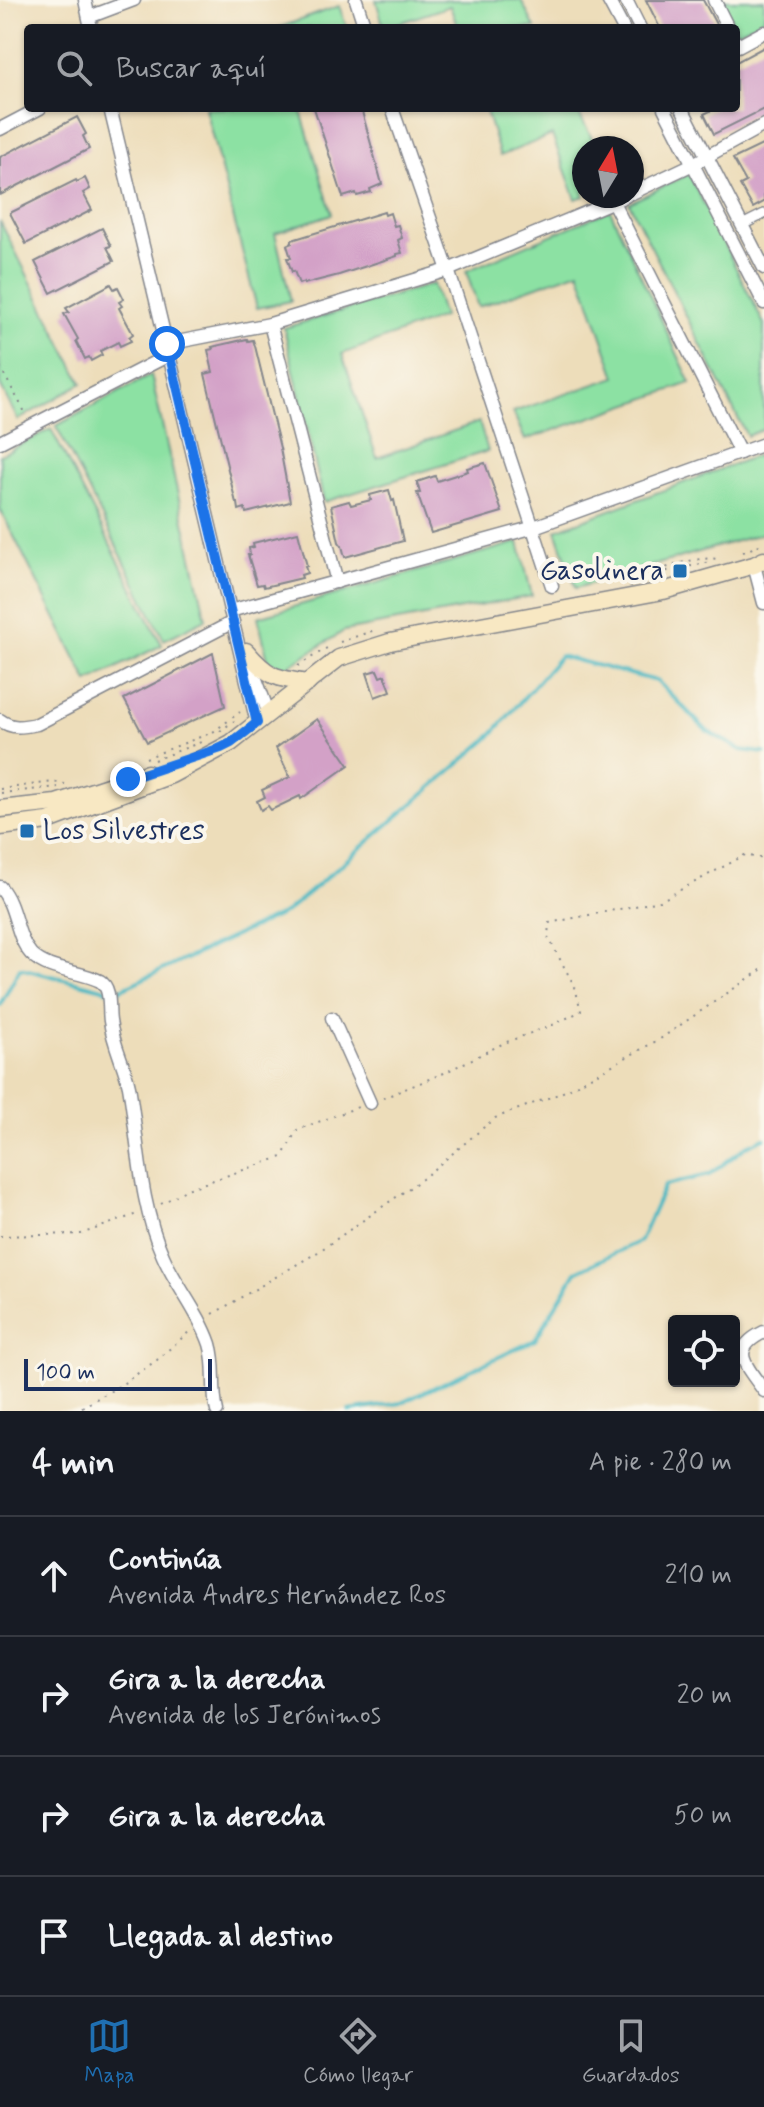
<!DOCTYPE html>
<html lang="es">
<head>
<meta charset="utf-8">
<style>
	body { margin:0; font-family:Mynerve,sans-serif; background:#20242c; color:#f1f3f6 }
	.controls { position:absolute; right:24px; bottom:24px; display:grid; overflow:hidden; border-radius:8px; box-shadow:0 2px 6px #0004 }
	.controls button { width:72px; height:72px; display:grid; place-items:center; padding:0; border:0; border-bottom:2px solid #363941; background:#171b24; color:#f1f3f6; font:40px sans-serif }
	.compass { position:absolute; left:572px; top:136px; width:72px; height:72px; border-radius:50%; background:#171b24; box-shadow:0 2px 6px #0004; rotate:10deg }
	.scale { position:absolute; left:24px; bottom:20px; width:188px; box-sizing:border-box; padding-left:8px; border:4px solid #1b2f5e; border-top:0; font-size:22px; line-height:28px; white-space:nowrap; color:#1b2f5e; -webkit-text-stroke:6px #fbf7ec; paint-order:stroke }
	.stop { position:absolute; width:24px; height:24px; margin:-18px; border:6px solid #1a73e8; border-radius:50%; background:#fff }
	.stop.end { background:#1a73e8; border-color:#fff; box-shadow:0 2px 8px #0008 }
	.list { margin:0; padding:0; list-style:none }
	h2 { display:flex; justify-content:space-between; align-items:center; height:104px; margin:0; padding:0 32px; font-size:34px }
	h2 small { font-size:26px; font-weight:400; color:#9ea1a6 }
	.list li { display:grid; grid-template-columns:52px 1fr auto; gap:24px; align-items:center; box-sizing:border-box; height:120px; padding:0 32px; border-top:2px solid #363941 }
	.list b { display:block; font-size:30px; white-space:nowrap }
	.list p { margin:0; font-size:26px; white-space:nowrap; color:#9ea1a6 }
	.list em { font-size:26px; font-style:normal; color:#9ea1a6 }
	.icon { flex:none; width:44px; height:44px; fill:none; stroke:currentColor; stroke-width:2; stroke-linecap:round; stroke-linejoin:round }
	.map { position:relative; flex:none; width:764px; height:1411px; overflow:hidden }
	.search { position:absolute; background:#171b24; box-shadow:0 2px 6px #0004; left:24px; right:24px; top:24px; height:88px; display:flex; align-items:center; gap:20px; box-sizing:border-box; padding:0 28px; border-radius:8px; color:#9ea1a6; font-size:30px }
	.sheet { height:584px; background:#171b24 }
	nav { display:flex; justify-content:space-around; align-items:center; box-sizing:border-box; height:112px; border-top:2px solid #363941; background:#171b24; font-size:22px; color:#9ea1a6 }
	nav a { display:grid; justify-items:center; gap:4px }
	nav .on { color:#1f6fb2 }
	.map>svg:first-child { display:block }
</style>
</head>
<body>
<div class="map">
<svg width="764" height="1411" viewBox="0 0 764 1411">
	<rect width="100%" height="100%" fill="#fbf7ec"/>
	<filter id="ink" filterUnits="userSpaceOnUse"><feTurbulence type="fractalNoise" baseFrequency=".0125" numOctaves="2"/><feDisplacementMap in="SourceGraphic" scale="16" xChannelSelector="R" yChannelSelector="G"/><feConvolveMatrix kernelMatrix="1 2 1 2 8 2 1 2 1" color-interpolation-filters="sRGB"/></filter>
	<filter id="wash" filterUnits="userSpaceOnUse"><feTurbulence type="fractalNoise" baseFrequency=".006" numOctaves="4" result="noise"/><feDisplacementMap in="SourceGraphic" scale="32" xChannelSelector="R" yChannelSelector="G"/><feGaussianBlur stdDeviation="1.8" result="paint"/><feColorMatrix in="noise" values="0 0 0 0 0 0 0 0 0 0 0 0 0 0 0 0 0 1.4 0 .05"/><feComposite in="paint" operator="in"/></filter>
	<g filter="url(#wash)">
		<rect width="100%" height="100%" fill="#edddba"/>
		<!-- green -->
		<g fill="#8ce1a3" stroke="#548880" stroke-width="2">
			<path d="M376 0H521L535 28H458L450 6 384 28Z"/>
			<path d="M722 0H764V19L737 32Z"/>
			<path d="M339 6 347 28H278Z"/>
			<path d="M205 108H300L332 214 275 233 291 301 257 308Z"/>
			<path d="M485 108H576L597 148H584V196L576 199 552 135 500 156Z"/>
			<path d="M689 174 764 324V429L747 436 629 203Z"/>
			<path d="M610 210 691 383 525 440 513 412 616 377 579 271 478 307 466 271Z"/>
			<path d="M0 221 82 383 18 420 0 385Z"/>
			<path d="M433 284 443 317 342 354 377 458 479 422 488 451 324 502 284 328Z"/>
			<path d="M151 375 206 619 164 640 56 426Z"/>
			<path d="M51 429 162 645 88 682 0 509V455Z"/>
			<path d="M764 453V533L576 588 556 530Z"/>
			<path d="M519 542 532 596 344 631 285 668 269 664 258 617Z"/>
		</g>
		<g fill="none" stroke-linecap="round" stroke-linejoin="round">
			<!-- stream -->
			<g stroke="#49b8c2" stroke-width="4">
				<path d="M0 1005 20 968 115 992 286 912 489 738 560 656 657 681 707 731 741 750 764 753"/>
				<path d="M349 1411 401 1403 535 1340 576 1272 640 1241 665 1185 709 1175 747 1146 764 1138"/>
			</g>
		</g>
		<g id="blocks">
			<!-- building -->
			<g fill="#d3a1c7">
				<path d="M646 0H703L718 28H660Z"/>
				<path d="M764 47V109L714 134 704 114 716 108H736V62Z"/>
				<path d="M314 108H361L382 184 370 189 371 192 357 196 356 193 343 197Z"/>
				<path d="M77 117 86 134 83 136 89 149 0 195V157Z"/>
				<path d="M764 144V202L753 208 740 185 746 182 733 159Z"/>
				<path d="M85 178 90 189 83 193 92 210 26 244 10 213 76 180 77 182Z"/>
				<path d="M384 212 385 215 390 213 394 226 398 225 402 238 398 240 402 253 397 254V256L339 275 304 284V282L299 284 294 271 292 272 287 258H291L287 245 292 243V240Z"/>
				<path d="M102 228 111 246 107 247 114 261 51 293 35 262Z"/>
				<path d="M111 284 114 289 118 287 124 299 119 302 122 306 119 308 133 334 129 337 131 341 120 346 118 342 100 351 102 355 91 361 89 357 85 359 76 341 78 339 64 314 69 312 66 308Z"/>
				<path d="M247 339 248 341 253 340 255 346 280 448 290 502 246 513 245 508 239 510 238 503H236L205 374 213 372 208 350 213 349 212 347Z"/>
				<path d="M485 463 502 512 431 533 417 493H420L417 482 435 476 437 481 468 471 467 468Z"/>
				<path d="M389 490 392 501 394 500 403 541 345 557 342 546 339 542 331 506 349 501 351 505 371 500 370 495Z"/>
				<path d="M298 532 307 566H305L307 573 301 575 302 578 264 587 263 584 257 585 248 555H250L249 548 254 547 253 543Z"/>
				<path d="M213 653 225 706 147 742 124 699Z"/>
				<path d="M377 670 380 677 385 675 391 691 375 697 367 673Z"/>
				<path d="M317 719 349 765 301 799 300 796 271 810 268 806 261 810 257 801 265 797 262 790 290 777 276 748Z"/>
			</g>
		</g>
	</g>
	<g filter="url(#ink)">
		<use href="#blocks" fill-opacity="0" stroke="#84868c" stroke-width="2"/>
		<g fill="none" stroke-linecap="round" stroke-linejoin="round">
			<!-- pedestrian casing -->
			<g stroke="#84868c" stroke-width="12">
				<path id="pedestrian" d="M742 225 764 214"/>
			</g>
			<!-- minor casing -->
			<g stroke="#84868c" stroke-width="15">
				<g id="minor">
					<path d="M85 0 91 28"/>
					<path d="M356 0 365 28"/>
					<path d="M608 0 623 28"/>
					<path d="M626 0 640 28"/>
					<path d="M714 0 728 28"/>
					<path d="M89 17 134 0"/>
					<path d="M736 42 738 46 764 32"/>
					<path d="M110 108 257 723"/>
					<path d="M392 108 448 270 552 586"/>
					<path d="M664 108 764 303"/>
					<path d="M682 108 764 268"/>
					<path d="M0 129 40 108"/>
					<path d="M632 193 693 164 764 125"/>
					<path d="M613 202 740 453"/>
					<path d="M270 324 337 582"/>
					<path d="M167 344 270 324 448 270 626 196"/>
					<path d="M0 442 169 355"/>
					<path d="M754 565 764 603"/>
					<path d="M230 611 531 528 764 444"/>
					<path d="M247 655 269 714"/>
					<path d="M0 720C12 729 22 727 37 724L233 622"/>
					<path d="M0 887C17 907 15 936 31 954 49 972 78 970 100 981 112 988 108 1009 110 1021 113 1044 124 1064 129 1086 139 1144 139 1202 163 1256 176 1286 199 1312 210 1344 217 1366 211 1389 217 1411"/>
					<path d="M332 1018 370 1103"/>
					<path d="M764 1332C727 1350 747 1366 764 1391"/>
				</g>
			</g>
			<!-- secondary casing -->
			<g stroke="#84868c" stroke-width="19">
				<g id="secondary">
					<path d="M246 651C268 677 275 678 308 683"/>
					<path d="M0 809 56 803 147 773"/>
					<path d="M0 827 48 821 171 775 231 743 339 658 390 642 663 591 754 565 764 560"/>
				</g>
			</g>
			<!-- path -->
			<g stroke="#84868c" stroke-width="2" stroke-dasharray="2 6" stroke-linecap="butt">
				<path d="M0 367 26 414"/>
				<path d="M743 552 764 543"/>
				<path d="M652 578 667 571 711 562"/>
				<path d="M637 580C661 569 691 556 719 559"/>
				<path d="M340 642 375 630"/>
				<path d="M298 666 330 646"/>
				<path d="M220 731 234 721"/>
				<path d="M146 758 213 732 240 712"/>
				<path d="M154 760 201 742"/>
				<path d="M0 789 53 782 65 784"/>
				<path d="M1 793 58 787"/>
				<path d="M383 1098 444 1073 504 1043 555 1024 581 1011 575 987 548 937 549 923 660 901 745 855 764 859"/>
				<path d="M161 1204 187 1189 282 1157 297 1130 358 1107"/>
				<path d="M0 1236 81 1234 137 1214"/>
				<path d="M213 1314 318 1252 422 1179 495 1118 561 1093 660 1039 764 968"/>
				<path d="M75 1411 121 1385 157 1360 191 1330"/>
			</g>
			<!-- pedestrian -->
			<use href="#pedestrian" stroke="#fff" stroke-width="9"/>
			<!-- minor -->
			<use href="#minor" stroke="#fff" stroke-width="12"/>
			<!-- secondary -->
			<use href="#secondary" stroke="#f8e8c3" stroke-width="16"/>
		</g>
	</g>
	<g fill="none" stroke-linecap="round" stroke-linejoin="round" filter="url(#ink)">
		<!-- route -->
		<path stroke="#1a73e8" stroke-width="10" d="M128 779 221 748 231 743 257 723 167 344"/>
	</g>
	<!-- markers -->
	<g fill="#1f6fb2" stroke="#fbf7ec" stroke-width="3">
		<rect x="672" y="563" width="16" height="16" rx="4"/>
		<rect x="19" y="823" width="16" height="16" rx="4"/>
	</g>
	<g text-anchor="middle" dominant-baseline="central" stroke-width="8" stroke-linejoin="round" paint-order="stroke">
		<!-- poi labels -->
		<g font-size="28" fill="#1b2f5e" stroke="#fbf7ec" text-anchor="end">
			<text x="664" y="571">Gasolinera</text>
			<text x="43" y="831" text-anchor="start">Los Silvestres</text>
		</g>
	</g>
</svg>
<div class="controls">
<button><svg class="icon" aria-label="locate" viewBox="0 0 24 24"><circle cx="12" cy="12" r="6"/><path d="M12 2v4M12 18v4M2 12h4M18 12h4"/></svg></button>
</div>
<svg class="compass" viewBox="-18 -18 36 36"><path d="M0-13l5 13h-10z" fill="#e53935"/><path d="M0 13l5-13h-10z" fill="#9ea1a6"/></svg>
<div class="scale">100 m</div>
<div class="stop" style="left:167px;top:344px"></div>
<div class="stop end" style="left:128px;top:779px"></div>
<div class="search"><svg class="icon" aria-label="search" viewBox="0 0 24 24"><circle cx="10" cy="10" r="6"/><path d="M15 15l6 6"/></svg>Buscar aquí</div>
</div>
<section class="sheet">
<h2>4 min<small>A pie · 280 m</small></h2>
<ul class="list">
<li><svg class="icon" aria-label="ahead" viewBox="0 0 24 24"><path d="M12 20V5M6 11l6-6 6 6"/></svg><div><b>Continúa</b><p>Avenida Andres Hernández Ros</p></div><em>210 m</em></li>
<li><svg class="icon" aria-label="right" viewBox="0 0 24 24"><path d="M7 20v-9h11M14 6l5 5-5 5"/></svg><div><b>Gira a la derecha</b><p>Avenida de los Jerónimos</p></div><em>20 m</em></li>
<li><svg class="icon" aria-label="right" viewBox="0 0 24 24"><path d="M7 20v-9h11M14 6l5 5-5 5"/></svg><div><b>Gira a la derecha</b></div><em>50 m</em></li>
<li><svg class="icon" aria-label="arrive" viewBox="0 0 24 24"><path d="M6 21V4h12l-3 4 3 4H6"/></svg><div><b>Llegada al destino</b></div></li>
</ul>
</section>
<nav>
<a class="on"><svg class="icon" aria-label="map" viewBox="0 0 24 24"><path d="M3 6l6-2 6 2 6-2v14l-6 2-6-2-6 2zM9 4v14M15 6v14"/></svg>Mapa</a>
<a><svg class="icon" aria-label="directions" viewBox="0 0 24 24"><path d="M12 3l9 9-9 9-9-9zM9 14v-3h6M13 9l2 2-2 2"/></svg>Cómo llegar</a>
<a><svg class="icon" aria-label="saved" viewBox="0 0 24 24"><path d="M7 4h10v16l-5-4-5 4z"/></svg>Guardados</a>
</nav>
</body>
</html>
